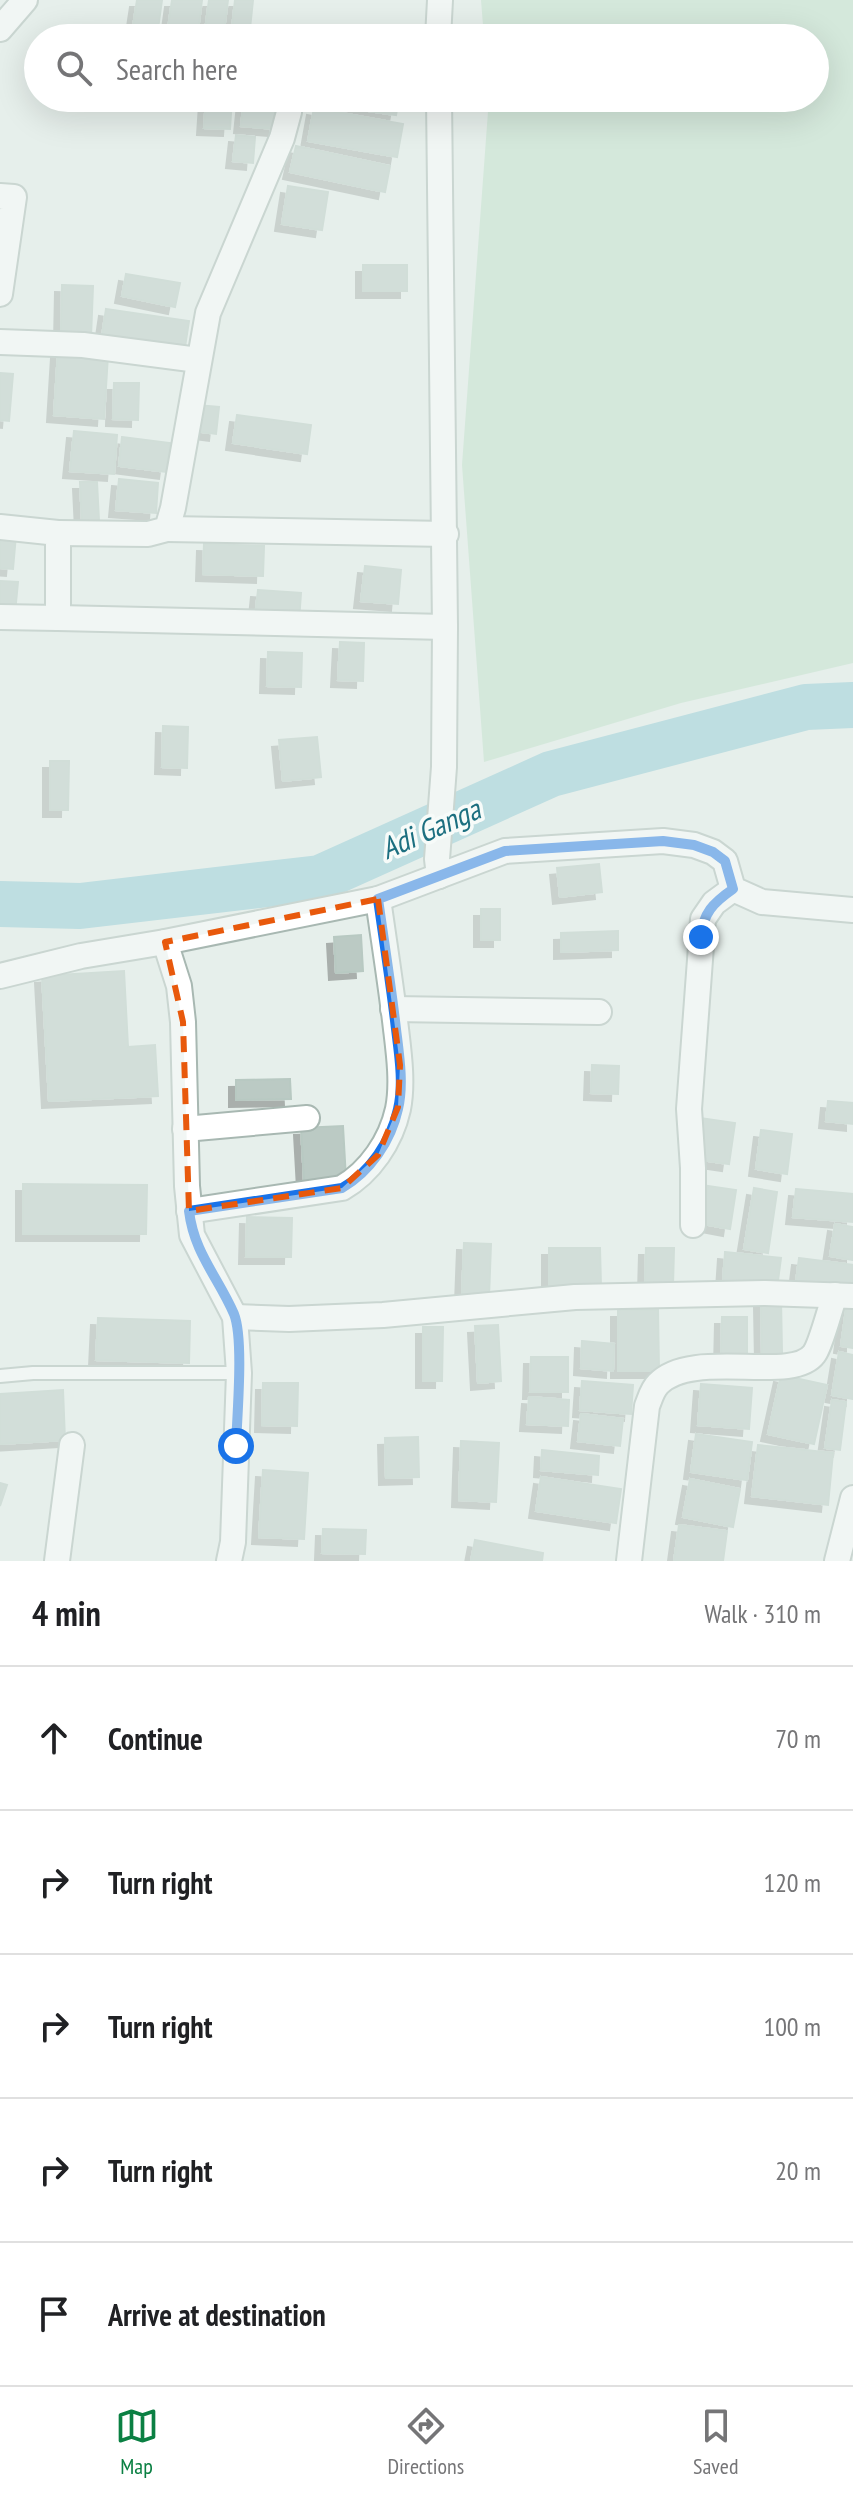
<!DOCTYPE html>
<meta charset="utf-8">
<style>
:root{--surface:#fff;--page:#f6f6f6;--text:#202124;--muted:#757577;--line:#e0e0e0;--accent:#0b8043}
body{margin:0;font-family:"PT Sans Narrow",sans-serif;background:var(--page);color:var(--text)}
.stop{position:absolute;width:24px;height:24px;margin:-18px;border:6px solid #1a73e8;border-radius:50%;background:#fff}
.stop.end{background:#1a73e8;border-color:#fff;box-shadow:0 2px 8px #0008}
.list{margin:0;padding:0;list-style:none}
h2{display:flex;justify-content:space-between;align-items:center;height:104px;margin:0;padding:0 32px;font-size:34px}
h2 small{font-size:26px;font-weight:400;color:var(--muted)}
.list li{display:grid;grid-template-columns:52px 1fr auto;gap:24px;align-items:center;box-sizing:border-box;height:144px;padding:0 32px;border-top:2px solid var(--line)}
.list b{display:block;font-size:30px;white-space:nowrap}
.list em{font-size:26px;font-style:normal;color:var(--muted)}
.icon{flex:none;width:44px;height:44px;fill:none;stroke:currentColor;stroke-width:2;stroke-linecap:round;stroke-linejoin:round}
.map{position:relative;flex:none;width:853px;height:1561px;overflow:hidden}
.search{position:absolute;background:var(--surface);box-shadow:0 8px 32px #0002;left:24px;right:24px;top:24px;height:88px;display:flex;align-items:center;gap:20px;box-sizing:border-box;padding:0 28px;border-radius:44px;color:var(--muted);font-size:30px}
.sheet{height:824px;background:var(--surface)}
nav{display:flex;justify-content:space-around;align-items:center;box-sizing:border-box;height:112px;border-top:2px solid var(--line);background:var(--surface);font-size:22px;color:var(--muted)}
nav a{display:grid;justify-items:center;gap:4px}
nav .on{color:var(--accent)}
.map>svg:first-child{display:block}
.green{fill:#bfe0c8}
.lines{fill:none;stroke-linecap:round;stroke-linejoin:round}
.river{stroke:#8ec9d4;stroke-width:46}
.building{fill:#bbcac4;stroke:#b8c9c2;stroke-width:2;filter:url(#shadow)}
.service-casing{stroke:#a8b8b2;stroke-width:16}
.minor-casing{stroke:#a8b8b2;stroke-width:28}
.service{stroke:#fff;stroke-width:12}
.minor{stroke:#fff;stroke-width:24}
.route{stroke:#1a73e8;stroke-width:10}
.marked{fill:none;stroke:#e8590c;stroke-width:6;stroke-dasharray:16 10;stroke-linejoin:round}
.labels{text-anchor:middle;dominant-baseline:central;stroke-width:7;stroke-linejoin:round;paint-order:stroke}
.water-label{font-size:30px;font-style:italic;fill:#1c6f80;stroke:#f7fbf9}
</style>
<div class="map">
<svg width="853" height="1561" viewBox="0 0 853 1561">
<defs>
<filter id="shadow"><feDropShadow dx="-7" dy="7" stdDeviation="0" flood-color="#0004"/></filter>
</defs>
<rect width="100%" height="100%" fill="#e6efeb"/>
<path class="green" d="M481 0H853V663L681 703 484 762 462 465 489 98H815V38H484Z"/>
<g class="lines">
<path class="river" d="M0 904 80 906 320 878 551 774 806 707 853 705"/>
</g>
<g class="building">
<path d="M137 0H162L157 36 132 33Z"/>
<path d="M172 0H202L197 38 167 36Z"/>
<path d="M209 0H228L223 38H204Z"/>
<path d="M235 0H253L249 38H231Z"/>
<path d="M206 98H232L230 129 204 128Z"/>
<path d="M244 98H278L275 129 241 126Z"/>
<path d="M334 98H399L396 115 333 106Z"/>
<path d="M314 108 403 124 397 157 308 141Z"/>
<path d="M236 135 255 137 253 163 233 161Z"/>
<path d="M296 146 390 166 385 192 290 172Z"/>
<path d="M288 186 328 192 322 230 282 224Z"/>
<rect x="363" y="265" width="44" height="26"/>
<path d="M126 274 180 283 175 307 122 296Z"/>
<path d="M62 285 93 286 91 337 61 336Z"/>
<path d="M106 309 189 321 185 347 102 336Z"/>
<path d="M58 351 108 355 104 419 54 415Z"/>
<path d="M0 373 13 374 9 421 0 420Z"/>
<path d="M114 383H139L138 420 113 419Z"/>
<path d="M196 405 219 407 216 434 193 431Z"/>
<path d="M237 415 311 425 307 454 233 443Z"/>
<path d="M74 431 117 435 114 474 70 471Z"/>
<path d="M122 437 170 443 166 472 119 466Z"/>
<path d="M119 479 158 483 156 513 116 510Z"/>
<path d="M80 482H97L99 521 82 522Z"/>
<path d="M0 534 16 535 13 569 0 568Z"/>
<path d="M204 544 264 546 263 576 203 574Z"/>
<path d="M365 566 401 570 398 604 361 601Z"/>
<path d="M0 581 18 582 15 613 0 612Z"/>
<path d="M258 590 301 593 299 621 255 618Z"/>
<path d="M340 642 364 643 363 681 338 680Z"/>
<path d="M268 652 302 653 301 687 267 686Z"/>
<path d="M163 726 188 727 187 768 162 767Z"/>
<path d="M317 737 321 777 283 781 279 740Z"/>
<path d="M50 761H69L68 810H50Z"/>
<path d="M599 864 602 892 560 897 557 868Z"/>
<rect x="481" y="909" width="19" height="31"/>
<path d="M618 931V950L561 952V933Z"/>
<path d="M361 935 363 971 336 973 334 937Z"/>
<path d="M124 971 128 1047 155 1045 158 1096 49 1101 42 976Z"/>
<path d="M592 1065 619 1066 618 1094 591 1093Z"/>
<path d="M290 1079 291 1099 236 1100V1080Z"/>
<path d="M828 1101 853 1103V1124L826 1121Z"/>
<path d="M700 1118 735 1123 729 1164 694 1159Z"/>
<path d="M343 1126 346 1179 304 1181 301 1128Z"/>
<path d="M761 1130 792 1134 787 1174 756 1169Z"/>
<path d="M23 1184 147 1185 146 1234H23Z"/>
<path d="M708 1186 736 1190 730 1229 703 1224Z"/>
<path d="M754 1188 777 1192 768 1253 744 1249Z"/>
<path d="M796 1189 853 1194V1222L793 1217Z"/>
<path d="M247 1217 292 1218 291 1257H246Z"/>
<path d="M835 1224 853 1227V1260L830 1256Z"/>
<path d="M464 1243 491 1244 489 1297 462 1296Z"/>
<path d="M549 1248H600L601 1287 549 1288Z"/>
<path d="M646 1248H674L673 1286 645 1285Z"/>
<path d="M725 1252 781 1258 777 1288 723 1282Z"/>
<path d="M799 1258 853 1265V1289L796 1282Z"/>
<path d="M781 1299 782 1353 762 1354 761 1300Z"/>
<path d="M847 1302 853 1303V1348L841 1346Z"/>
<path d="M618 1310H658L659 1371H618Z"/>
<path d="M722 1317H747V1362L721 1361Z"/>
<path d="M98 1318 190 1321 189 1363 96 1360Z"/>
<path d="M498 1325 501 1381 478 1383 475 1326Z"/>
<path d="M423 1327H443L442 1381H423Z"/>
<path d="M582 1341 614 1344 613 1371 581 1368Z"/>
<path d="M839 1352 853 1355V1399L832 1395Z"/>
<path d="M531 1357H568V1392H530Z"/>
<path d="M781 1375 827 1385 814 1444 768 1434Z"/>
<path d="M582 1381 633 1385 631 1414 580 1410Z"/>
<path d="M263 1383H298L297 1426 262 1425Z"/>
<path d="M701 1384 752 1388 749 1429 698 1425Z"/>
<path d="M63 1390 65 1440 0 1444V1394Z"/>
<path d="M529 1397 569 1400 568 1426 527 1424Z"/>
<path d="M832 1400 846 1402 840 1450 825 1448Z"/>
<path d="M581 1414 623 1419 620 1446 578 1441Z"/>
<path d="M696 1434 752 1442 747 1480 691 1472Z"/>
<path d="M418 1437 419 1477 386 1478 385 1438Z"/>
<path d="M461 1441 499 1443 496 1502 459 1500Z"/>
<path d="M758 1445 833 1453 828 1505 752 1496Z"/>
<path d="M542 1450 599 1456 598 1475 541 1470Z"/>
<path d="M263 1470 308 1473 304 1539 259 1537Z"/>
<path d="M541 1477 621 1489 616 1523 536 1511Z"/>
<path d="M690 1479 740 1489 733 1527 683 1517Z"/>
<path d="M0 1483 7 1485 0 1506Z"/>
<path d="M679 1525 727 1531 723 1561H674Z"/>
<path d="M323 1529 366 1530 365 1554 322 1553Z"/>
<path d="M475 1540 543 1553 542 1561H471Z"/>
</g>
<g class="lines">
<g class="service-casing">
<path id="service" d="M0 1376 33 1373H239"/>
</g>
<g class="minor-casing">
<g id="minor">
<path d="M0 29 25 0"/>
<path d="M438 38 440 0"/>
<path d="M0 196 14 197 0 294"/>
<path d="M0 342 83 345 198 360"/>
<path d="M0 527 58 533V618L0 617"/>
<path d="M167 529 446 534"/>
<path d="M58 533 148 534 167 529 173 508 208 313 282 138 289 112 290 98"/>
<path d="M58 618 445 627 439 98"/>
<path d="M439 876 437 859 444 767 445 627"/>
<path d="M165 942 179 986 183 1022 187 1186 192 1235 235 1317 239 1373 233 1542 229 1561"/>
<path d="M0 976 81 956 165 942 378 899 505 851 663 841 694 845 713 852 725 861 733 889 762 902 853 910"/>
<path d="M393 1009 599 1012"/>
<path d="M185 1129 307 1118"/>
<path d="M189 1211 342 1188C370 1172 391 1141 398 1109 403 1084 399 1054 396 1029 391 985 384 942 378 899"/>
<path d="M693 1225V1168L689 1109 703 919 714 903 733 889"/>
<path d="M235 1317 289 1319 383 1315 575 1297 765 1293 853 1296"/>
<path d="M57 1561 72 1445"/>
<path d="M629 1561 647 1406C650 1399 652 1390 658 1384 692 1348 792 1384 814 1354 821 1345 830 1308 835 1295"/>
<path d="M837 1561 853 1498"/>
</g>
</g>
<use href="#service" class="service"/>
<use href="#minor" class="minor"/>
</g>
<g class="lines">
<path class="route" d="M236 1446C237 1416 244 1339 234 1314 218 1277 194 1253 189 1211L342 1188C370 1172 391 1141 398 1109 404 1084 399 1054 396 1029 391 985 384 942 378 899L505 851 663 841 694 845 713 852 725 861 733 889C713 903 703 913 701 937"/>
</g>
<path d="M0 0H853V1561H0ZM378 899 400 1065 398 1107 378 1155 342 1188 189 1211 183 1022 165 942Z" fill="#e6efeb" fill-opacity=".55" fill-rule="evenodd"/>
<path class="marked" d="M378 899 400 1065 398 1107 378 1155 342 1188 189 1211 183 1022 165 942Z"/>
<g class="labels">
<g class="water-label">
<text transform="translate(430 828) rotate(-24)">Adi Ganga</text>
</g>
</g>
</svg>
<div class="stop" style="left:236px;top:1446px"></div>
<div class="stop end" style="left:701px;top:937px"></div>
<div class="search"><svg class="icon" aria-label="search" viewBox="0 0 24 24"><circle cx="10" cy="10" r="6"/><path d="M15 15l6 6"/></svg>Search here</div>
</div>
<section class="sheet">
<h2>4 min<small>Walk · 310 m</small></h2>
<ul class="list">
<li><svg class="icon" aria-label="ahead" viewBox="0 0 24 24"><path d="M12 20V5M6 11l6-6 6 6"/></svg><div><b>Continue</b></div><em>70 m</em></li>
<li><svg class="icon" aria-label="right" viewBox="0 0 24 24"><path d="M7 20v-9h11M14 6l5 5-5 5"/></svg><div><b>Turn right</b></div><em>120 m</em></li>
<li><svg class="icon" aria-label="right" viewBox="0 0 24 24"><path d="M7 20v-9h11M14 6l5 5-5 5"/></svg><div><b>Turn right</b></div><em>100 m</em></li>
<li><svg class="icon" aria-label="right" viewBox="0 0 24 24"><path d="M7 20v-9h11M14 6l5 5-5 5"/></svg><div><b>Turn right</b></div><em>20 m</em></li>
<li><svg class="icon" aria-label="arrive" viewBox="0 0 24 24"><path d="M6 21V4h12l-3 4 3 4H6"/></svg><div><b>Arrive at destination</b></div></li>
</ul>
</section>
<nav>
<a class="on"><svg class="icon" aria-label="map" viewBox="0 0 24 24"><path d="M3 6l6-2 6 2 6-2v14l-6 2-6-2-6 2zM9 4v14M15 6v14"/></svg>Map</a>
<a><svg class="icon" aria-label="directions" viewBox="0 0 24 24"><path d="M12 3l9 9-9 9-9-9zM9 14v-3h6M13 9l2 2-2 2"/></svg>Directions</a>
<a><svg class="icon" aria-label="saved" viewBox="0 0 24 24"><path d="M7 4h10v16l-5-4-5 4z"/></svg>Saved</a>
</nav>
